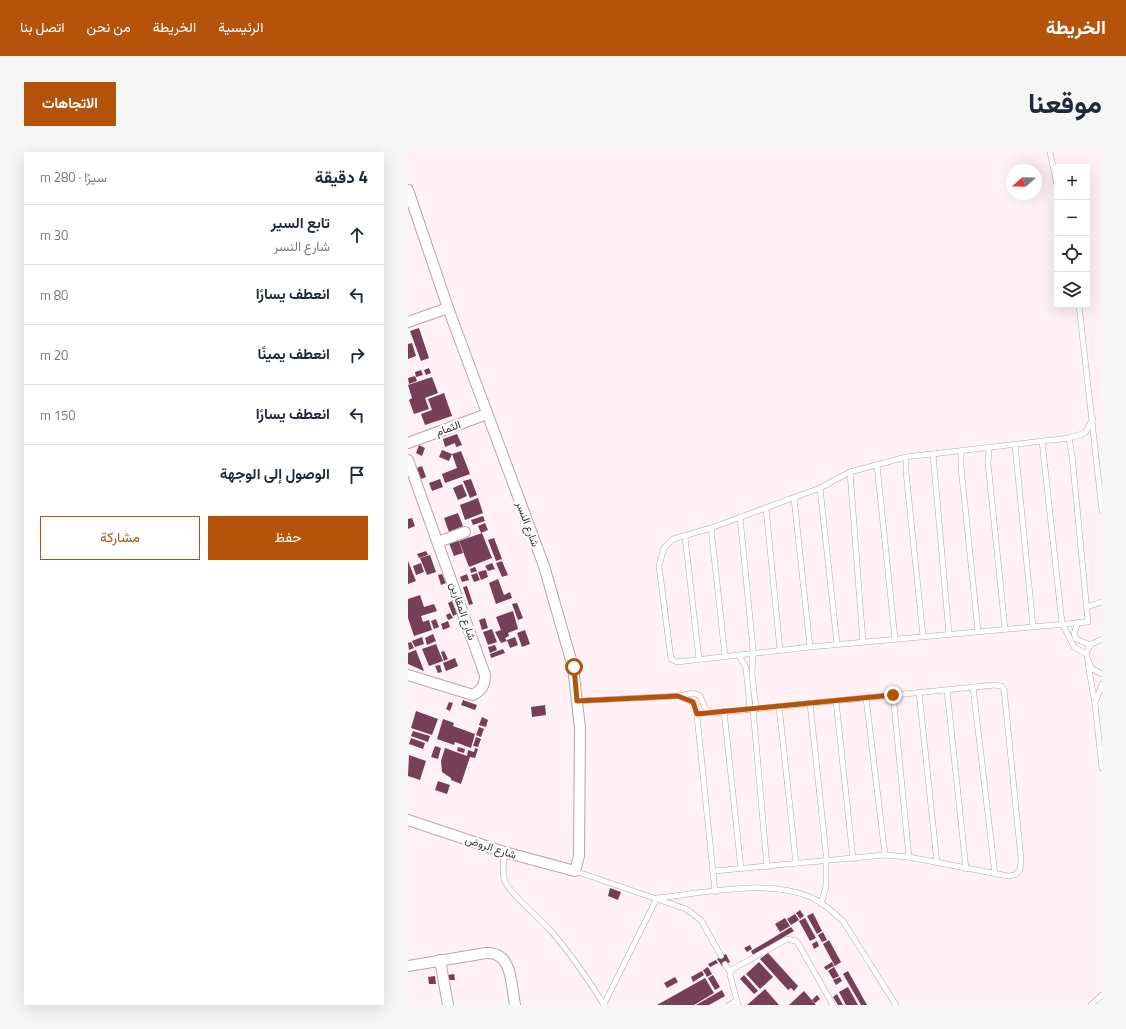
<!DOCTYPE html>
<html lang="ar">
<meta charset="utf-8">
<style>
:root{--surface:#fff;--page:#f6f6f7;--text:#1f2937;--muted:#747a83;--line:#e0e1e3;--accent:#b45309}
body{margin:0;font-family:"Titillium Web",Vazirmatn,sans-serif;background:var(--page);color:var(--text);direction:rtl}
.controls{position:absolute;right:12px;top:12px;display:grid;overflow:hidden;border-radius:0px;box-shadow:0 4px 16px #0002}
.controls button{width:36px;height:36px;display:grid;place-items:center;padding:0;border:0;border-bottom:1px solid var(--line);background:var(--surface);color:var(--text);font:20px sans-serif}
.compass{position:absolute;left:598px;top:12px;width:36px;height:36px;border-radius:50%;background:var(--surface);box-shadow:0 4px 16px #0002;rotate:250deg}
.stop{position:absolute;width:12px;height:12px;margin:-9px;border:3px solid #b45309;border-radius:50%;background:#fff}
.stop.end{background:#b45309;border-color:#fff;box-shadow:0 1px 4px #0008}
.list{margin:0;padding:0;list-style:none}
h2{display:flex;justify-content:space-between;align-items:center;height:52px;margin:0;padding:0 16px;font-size:17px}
h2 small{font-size:13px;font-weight:400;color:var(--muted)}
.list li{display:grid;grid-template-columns:26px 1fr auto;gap:12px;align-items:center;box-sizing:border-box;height:60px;padding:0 16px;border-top:1px solid var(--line)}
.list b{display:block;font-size:15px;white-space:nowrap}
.list p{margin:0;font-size:13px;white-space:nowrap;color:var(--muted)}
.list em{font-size:13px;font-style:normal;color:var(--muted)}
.actions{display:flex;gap:8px;padding:12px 16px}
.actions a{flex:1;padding:9px 0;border:1px solid var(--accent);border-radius:0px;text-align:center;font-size:14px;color:var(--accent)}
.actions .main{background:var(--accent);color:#fff}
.icon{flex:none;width:22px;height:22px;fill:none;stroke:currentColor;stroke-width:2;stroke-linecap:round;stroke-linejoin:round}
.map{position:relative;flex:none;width:694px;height:853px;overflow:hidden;direction:ltr;border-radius:0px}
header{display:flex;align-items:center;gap:24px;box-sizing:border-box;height:56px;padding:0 20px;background:var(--accent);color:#fff}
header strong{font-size:19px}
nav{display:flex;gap:22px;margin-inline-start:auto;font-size:14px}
.intro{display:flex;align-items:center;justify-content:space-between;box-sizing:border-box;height:96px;padding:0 24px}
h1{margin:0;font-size:28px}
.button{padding:10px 18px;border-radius:0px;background:var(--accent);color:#fff;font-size:14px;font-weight:700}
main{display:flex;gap:24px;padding:0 24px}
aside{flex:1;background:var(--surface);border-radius:0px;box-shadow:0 4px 16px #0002}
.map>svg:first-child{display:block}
.building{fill:#763e57}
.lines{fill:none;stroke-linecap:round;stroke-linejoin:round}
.lane-casing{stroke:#b7a6ac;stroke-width:6}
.street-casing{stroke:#b7a6ac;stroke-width:12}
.lane{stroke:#fff;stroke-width:5}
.street{stroke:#fff;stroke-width:10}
.route{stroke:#b45309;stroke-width:5}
.labels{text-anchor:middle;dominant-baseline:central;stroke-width:4;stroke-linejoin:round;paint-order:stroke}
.street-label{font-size:11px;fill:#393234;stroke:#fff}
</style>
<header>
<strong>الخريطة</strong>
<nav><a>الرئيسية</a><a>الخريطة</a><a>من نحن</a><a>اتصل بنا</a></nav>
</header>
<div class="intro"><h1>موقعنا</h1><a class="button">الاتجاهات</a></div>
<main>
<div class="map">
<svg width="694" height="853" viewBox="0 0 694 853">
<rect width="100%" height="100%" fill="#fff1f6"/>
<g class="building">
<path d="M11 176 21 206 13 209 2 179Z"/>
<path d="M4 191 8 204 0 207V192Z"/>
<path d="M21 216 23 221 18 223 16 218Z"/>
<path d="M13 218 15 223 8 225 7 220Z"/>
<path d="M7 224 9 229 1 232 0 226Z"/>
<path d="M24 225 30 241 17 246 21 257 6 262 1 248 4 246 0 233Z"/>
<path d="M36 241 44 264 17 273 13 262 24 258 20 247Z"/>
<path d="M49 282 54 293 48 295 47 291 37 295 35 287Z"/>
<path d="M11 293 17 296 14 304 8 301Z"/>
<path d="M34 298 44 302 41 309 31 305Z"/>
<path d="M53 299 62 322 37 331 34 322 49 316 44 302Z"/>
<path d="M14 314 18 325 13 327 9 316Z"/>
<path d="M32 327 35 335 24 339 21 331Z"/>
<path d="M63 327 69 343 62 346 55 329Z"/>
<path d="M54 332 59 344 50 348 45 336Z"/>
<path d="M70 346 75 361 57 368 52 353Z"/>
<path d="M50 361 55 374 41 380 36 366Z"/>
<path d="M75 364 77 369 65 373 63 368Z"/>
<path d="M4 366 7 374 0 377V367Z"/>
<path d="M77 371 80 378 73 381 70 374Z"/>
<path d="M74 381 84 406 61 415 51 389Z"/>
<path d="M86 386 94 407 88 409 80 388Z"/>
<path d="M50 387 55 401 46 404 41 391Z"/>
<path d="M18 399 20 403 11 406 9 402Z"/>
<path d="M22 403 28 420 19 423 12 406Z"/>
<path d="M0 409 8 429 0 432Z"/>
<path d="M94 409 100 423 94 425 88 411Z"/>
<path d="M13 411 16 420 8 423 5 414Z"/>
<path d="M84 411 87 417 80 419 77 414Z"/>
<path d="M67 415 69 419 63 421 62 417Z"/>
<path d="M78 418 80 425 73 428 70 420Z"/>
<path d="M69 421 72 428 66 430 63 423Z"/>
<path d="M34 422 38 431 33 433 30 423Z"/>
<path d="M59 422 61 428 54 430 52 425Z"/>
<path d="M90 427 96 443 102 440 104 446 88 452 81 431Z"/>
<path d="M59 434 65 452 61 453 55 435Z"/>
<path d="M12 443 16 455 26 452 29 459 13 464 15 470 21 468 24 478 6 484 0 466V447Z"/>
<path d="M44 449 49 462 45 464 40 451Z"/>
<path d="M109 451 115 466 110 468 104 452Z"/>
<path d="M105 459 110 477 100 481 101 484 97 486 99 489 93 491 87 480 93 478 88 465Z"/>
<path d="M42 461 45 466 40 468 38 463Z"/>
<path d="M77 466 80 476 74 478 71 468Z"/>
<path d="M28 467 31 475 26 477 23 469Z"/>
<path d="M40 469 42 475 35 478 33 472Z"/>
<path d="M84 477 89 490 80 493 75 480Z"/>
<path d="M117 478 122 492 114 495 109 481Z"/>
<path d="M25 482 28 489 19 493 17 486Z"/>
<path d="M14 485 16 492 7 495 4 489Z"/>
<path d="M107 485 110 493 102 496 99 488Z"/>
<path d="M3 490 6 496 1 498 0 491Z"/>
<path d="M28 492 35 509 21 514 14 497Z"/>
<path d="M87 493 89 498 82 501 80 495Z"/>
<path d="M95 497 97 501 83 506 82 502Z"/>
<path d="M8 498 16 519 0 512V501Z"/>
<path d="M36 499 40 507 36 509 33 500Z"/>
<path d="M47 506 50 514 38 519 35 511Z"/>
<path d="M32 513 34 520 30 521 27 514Z"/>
<path d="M55 548 69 553 67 558 53 553Z"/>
<path d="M41 550 45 551 42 559 38 557Z"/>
<path d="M137 553 138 563 124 565 123 555Z"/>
<path d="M8 559 30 567 24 583 3 576Z"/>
<path d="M74 565 80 568 78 575 71 573Z"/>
<path d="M35 567 46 571 45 574 67 582 63 596 47 590 46 593 29 587Z"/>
<path d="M71 575 76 577 73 585 68 583Z"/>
<path d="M5 579 22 584 20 590 3 584Z"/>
<path d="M68 585 73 587 70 595 65 594Z"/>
<path d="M3 586 17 591 15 597 1 592Z"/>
<path d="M27 594 33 596 30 607 23 605Z"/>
<path d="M50 595 57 597 56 601 49 599Z"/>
<path d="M37 596 59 604 60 598 66 600 67 596 70 597 67 606 62 605 53 632 43 628V626L34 620 33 609Z"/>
<path d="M1 603 18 609 12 628 0 624Z"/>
<path d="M30 629 42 633 39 642 27 638Z"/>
<path d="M202 736 213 740 210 748 200 744Z"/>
<path d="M392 758 396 764 392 767 388 761Z"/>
<path d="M405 761 414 779 409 782 399 764Z"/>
<path d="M387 762 391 768 383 773 379 767Z"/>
<path d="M377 766 382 774 372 780 367 772Z"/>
<path d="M397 766 408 786 402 789 391 769Z"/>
<path d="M383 775 386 779 345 803 343 799Z"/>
<path d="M415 780 419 788 414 790 410 783Z"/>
<path d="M421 788 433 810 427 814 415 792Z"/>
<path d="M409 789 411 794 406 797 404 792Z"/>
<path d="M342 793 344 797 339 800 336 796Z"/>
<path d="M360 801 390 834 386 839 383 836 380 838 352 807Z"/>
<path d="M318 802 322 810 314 814 309 807Z"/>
<path d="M308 808 310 811 302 815 300 812Z"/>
<path d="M351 810 365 825 352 837 338 822Z"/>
<path d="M424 810 426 814 418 818 416 815Z"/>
<path d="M300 815 304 822 299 825 295 818Z"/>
<path d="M426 815 431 824 425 827 420 819Z"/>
<path d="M294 819 296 823 285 830 283 825Z"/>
<path d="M440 819 459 853H453L435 822Z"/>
<path d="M46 822 47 828H41L40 823Z"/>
<path d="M305 823 312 835 307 838 300 826Z"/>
<path d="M336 823 350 839 346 842 332 827Z"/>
<path d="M27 824 28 832H21L20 825Z"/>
<path d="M267 825 270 830 259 836 256 831Z"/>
<path d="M432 825 434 829 428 833 425 828Z"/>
<path d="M297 826 306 841 286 853H249Z"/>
<path d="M440 835 450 853H438L431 840Z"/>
<path d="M357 837 371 853H339Z"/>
<path d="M314 838 317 844 301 853H288Z"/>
<path d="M396 839 408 853H381Z"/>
<path d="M429 842 435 853H430L425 845Z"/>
<path d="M409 843 412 847 407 851 404 848Z"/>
</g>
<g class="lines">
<g class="lane-casing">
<g id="lane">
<path d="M642 0 649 33"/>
<path d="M671 153 694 359"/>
<path d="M661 286 664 303 680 470 402 495 269 510 263 507 251 414 256 396 265 387 303 376 412 336 442 320 498 305 661 286 677 281 685 267"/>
<path d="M634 289 654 471 666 495 678 502"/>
<path d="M607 293 625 474"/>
<path d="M581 297 580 311 597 477"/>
<path d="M553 300V315L570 479"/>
<path d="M525 302 541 482"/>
<path d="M498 305V320L515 484"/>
<path d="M469 313 487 487"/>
<path d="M442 320 455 490"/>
<path d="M412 336 429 492"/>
<path d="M386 346 402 495"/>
<path d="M358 356 372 498"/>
<path d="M332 365 345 497 344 523 348 557"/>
<path d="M303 376 317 504"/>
<path d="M277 385 291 507"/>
<path d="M678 455 694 450"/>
<path d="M670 470 666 482 668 487 682 493"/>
<path d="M694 487 682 493 678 502 683 516 694 522"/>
<path d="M331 503 338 516 342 557"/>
<path d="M680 512 687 552 694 616"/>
<path d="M565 535 587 722"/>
<path d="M539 538 558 717"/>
<path d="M511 540 529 711"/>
<path d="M485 543 501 705"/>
<path d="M271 544 285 550 288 554 307 740"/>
<path d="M458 546 477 703"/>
<path d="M169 549 270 544 286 541 292 544 298 558 305 561 587 533 593 534 596 537 613 707 612 718 607 723 600 724 501 705 477 703 306 719"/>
<path d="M428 549 445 707"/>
<path d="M402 551 418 702V734L413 752"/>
<path d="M687 551 694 532"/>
<path d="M371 554 388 711"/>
<path d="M345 557 359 715"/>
<path d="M316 559 333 717"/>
<path d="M96 700C96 709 94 719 96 727 101 742 132 766 143 779 163 802 180 827 196 853"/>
<path d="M167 719 278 757 293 768 313 804"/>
<path d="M317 812 322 820"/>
<path d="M196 852 249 746C295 741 358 727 400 744 413 749 425 760 435 769L488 853"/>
<path d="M321 853 329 848"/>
<path d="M330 853 322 823 323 818 379 787 388 789 391 793 425 853"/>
<path d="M683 853 694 843"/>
</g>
</g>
<g class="street-casing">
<g id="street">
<path d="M0 38 40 156 136 414 165 515 172 576 171 704 167 719 96 700 0 668"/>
<path d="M0 170 40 156"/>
<path d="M0 291 79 262"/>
<path d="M0 308 77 523C77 533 74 538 65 543L0 523"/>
<path d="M30 390 57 380"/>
<path d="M32 808 40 853"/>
<path d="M0 814 78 801C105 799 103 834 107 853"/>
</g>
</g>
<use href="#lane" class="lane"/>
<use href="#street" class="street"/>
</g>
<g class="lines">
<path class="route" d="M166 515 169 549 270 544 285 550 289 562 485 543"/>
</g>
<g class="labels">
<g class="street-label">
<text transform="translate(40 276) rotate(-20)">الثمام</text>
<text transform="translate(120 372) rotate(70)">شارع النسر</text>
<text transform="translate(55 459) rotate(71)">شارع المقارين</text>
<text transform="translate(83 695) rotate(18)">شارع الروض</text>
</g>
</g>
</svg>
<div class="controls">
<button>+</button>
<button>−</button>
<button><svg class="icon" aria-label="locate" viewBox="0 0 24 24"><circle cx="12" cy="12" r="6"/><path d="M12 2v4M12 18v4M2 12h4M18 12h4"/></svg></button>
<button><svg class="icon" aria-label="layers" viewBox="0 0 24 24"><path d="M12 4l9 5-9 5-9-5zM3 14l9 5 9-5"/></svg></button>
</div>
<svg class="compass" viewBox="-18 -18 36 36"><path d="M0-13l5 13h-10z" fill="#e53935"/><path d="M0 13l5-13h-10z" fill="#747a83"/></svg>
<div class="stop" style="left:166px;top:515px"></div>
<div class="stop end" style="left:485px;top:543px"></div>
</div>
<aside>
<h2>4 دقيقة<small>سيرًا · 280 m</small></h2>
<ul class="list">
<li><svg class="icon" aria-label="ahead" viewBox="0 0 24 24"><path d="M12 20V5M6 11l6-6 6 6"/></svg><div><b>تابع السير</b><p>شارع النسر</p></div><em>30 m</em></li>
<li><svg class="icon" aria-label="left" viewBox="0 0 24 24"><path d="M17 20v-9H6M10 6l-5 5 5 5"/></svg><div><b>انعطف يسارًا</b></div><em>80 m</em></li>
<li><svg class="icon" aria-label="right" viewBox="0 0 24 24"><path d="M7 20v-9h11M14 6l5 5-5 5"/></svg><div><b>انعطف يمينًا</b></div><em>20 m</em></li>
<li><svg class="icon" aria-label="left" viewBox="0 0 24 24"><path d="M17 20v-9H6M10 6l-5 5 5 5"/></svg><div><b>انعطف يسارًا</b></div><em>150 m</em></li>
<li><svg class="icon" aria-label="arrive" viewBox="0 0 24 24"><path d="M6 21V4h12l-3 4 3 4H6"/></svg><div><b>الوصول إلى الوجهة</b></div></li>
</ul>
<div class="actions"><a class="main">حفظ</a><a>مشاركة</a></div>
</aside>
</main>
